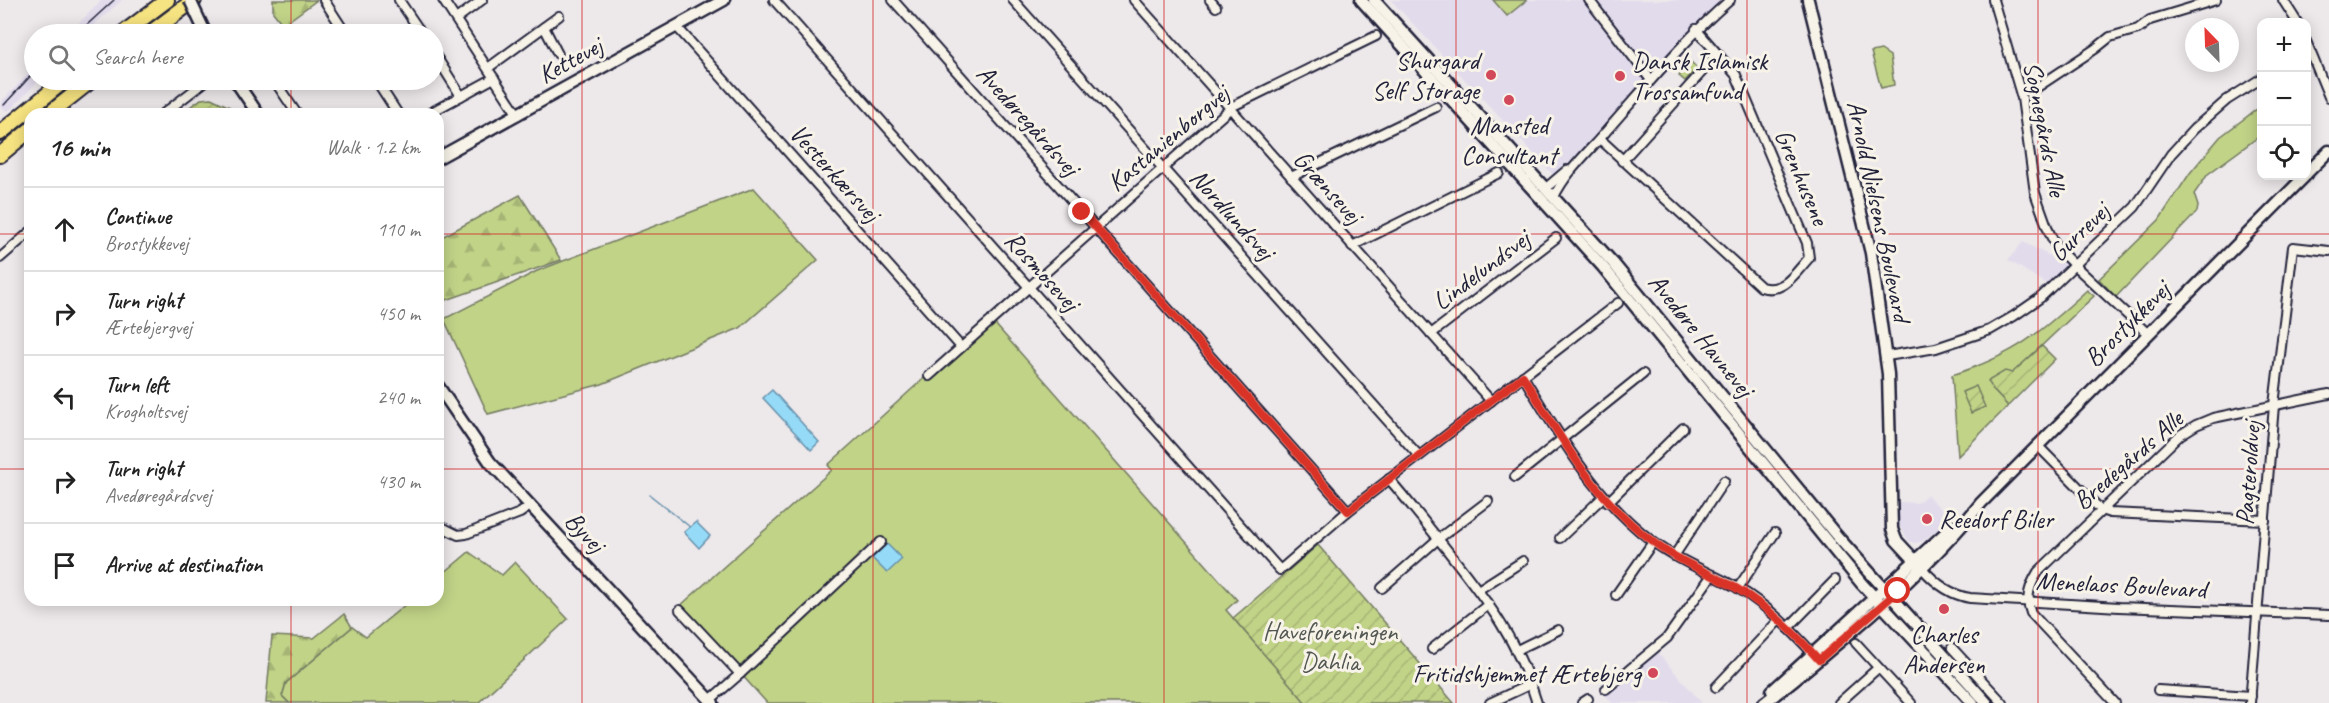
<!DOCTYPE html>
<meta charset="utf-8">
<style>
:root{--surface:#fff;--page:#f6f6f6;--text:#222;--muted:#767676;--line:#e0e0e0}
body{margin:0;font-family:Caveat,sans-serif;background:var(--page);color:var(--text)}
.controls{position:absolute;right:18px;top:18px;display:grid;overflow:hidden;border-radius:12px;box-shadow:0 3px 15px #0003}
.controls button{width:54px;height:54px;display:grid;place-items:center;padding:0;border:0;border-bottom:2px solid var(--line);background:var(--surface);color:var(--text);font:30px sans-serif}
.compass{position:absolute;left:2185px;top:18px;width:54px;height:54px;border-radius:50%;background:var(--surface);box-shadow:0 3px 15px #0003;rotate:337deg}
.stop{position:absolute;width:18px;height:18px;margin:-14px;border:4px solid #d93025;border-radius:50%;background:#fff}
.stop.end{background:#d93025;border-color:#fff;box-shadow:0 2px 6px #0008}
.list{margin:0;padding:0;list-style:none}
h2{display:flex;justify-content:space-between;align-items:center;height:78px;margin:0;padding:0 24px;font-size:26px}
h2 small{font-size:20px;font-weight:400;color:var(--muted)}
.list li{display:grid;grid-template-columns:39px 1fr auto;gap:18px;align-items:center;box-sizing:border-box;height:84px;padding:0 24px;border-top:2px solid var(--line)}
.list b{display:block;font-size:22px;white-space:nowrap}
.list p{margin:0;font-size:20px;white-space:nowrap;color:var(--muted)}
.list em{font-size:20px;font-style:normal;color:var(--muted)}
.icon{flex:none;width:33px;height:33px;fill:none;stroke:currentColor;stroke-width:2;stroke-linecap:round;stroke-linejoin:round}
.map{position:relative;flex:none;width:2329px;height:703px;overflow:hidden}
.search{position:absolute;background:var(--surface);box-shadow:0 3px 15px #0003;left:24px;top:24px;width:420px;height:66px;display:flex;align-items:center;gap:15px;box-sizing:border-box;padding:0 21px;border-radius:33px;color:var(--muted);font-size:22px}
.panel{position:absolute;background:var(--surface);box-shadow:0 3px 15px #0003;left:24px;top:108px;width:420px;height:498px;border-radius:18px}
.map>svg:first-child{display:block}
.built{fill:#e2dbec}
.green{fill:#c1d387;stroke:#727a61;stroke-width:1.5}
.forest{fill:url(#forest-firs);stroke:#727a61;stroke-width:1.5}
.garden{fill:url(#garden-furrows);stroke:#727a61;stroke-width:1.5}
.water{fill:#95dbf7;stroke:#6791ac;stroke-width:1.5}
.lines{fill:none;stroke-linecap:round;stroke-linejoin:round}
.stream{stroke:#6791ac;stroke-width:1.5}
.street-casing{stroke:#22223b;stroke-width:12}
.secondary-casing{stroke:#22223b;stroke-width:15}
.highway-casing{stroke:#22223b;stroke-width:18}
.street{stroke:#f7f3e8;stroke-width:8}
.secondary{stroke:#f7f3e8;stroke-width:10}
.highway{stroke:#f6e381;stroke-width:14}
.rail{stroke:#22223b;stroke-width:1.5}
.secondary-bridge-casing{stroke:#22223b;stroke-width:15;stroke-linecap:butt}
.secondary-bridge{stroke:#f7f3e8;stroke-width:10}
.route{stroke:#d93025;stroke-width:8}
.grid{fill:none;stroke:#d62828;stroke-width:1.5;stroke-opacity:0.55}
.poi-dot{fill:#d1495b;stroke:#f7f3e8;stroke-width:2}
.labels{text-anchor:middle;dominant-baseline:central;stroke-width:6;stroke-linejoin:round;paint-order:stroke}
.street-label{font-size:26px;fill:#22223b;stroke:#f7f3e8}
.poi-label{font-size:26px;fill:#22223b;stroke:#f7f3e8;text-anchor:end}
.park-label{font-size:26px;fill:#525752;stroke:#f7f3e8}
</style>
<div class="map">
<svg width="2329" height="703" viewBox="0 0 2329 703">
<defs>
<pattern id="forest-firs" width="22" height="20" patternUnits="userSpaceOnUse" patternTransform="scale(1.5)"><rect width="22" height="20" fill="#c1d387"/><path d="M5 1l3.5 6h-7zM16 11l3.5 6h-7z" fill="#a6b575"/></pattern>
<pattern id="garden-furrows" width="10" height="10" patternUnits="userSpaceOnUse" patternTransform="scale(1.5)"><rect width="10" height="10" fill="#c1d387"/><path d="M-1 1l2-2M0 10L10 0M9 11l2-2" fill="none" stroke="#a6b575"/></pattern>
</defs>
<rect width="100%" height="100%" fill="#ede8ea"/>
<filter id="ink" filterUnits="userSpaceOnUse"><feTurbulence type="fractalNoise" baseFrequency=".0167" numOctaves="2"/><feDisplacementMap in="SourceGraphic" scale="12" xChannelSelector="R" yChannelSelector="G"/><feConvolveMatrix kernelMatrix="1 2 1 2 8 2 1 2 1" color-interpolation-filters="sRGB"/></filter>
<g filter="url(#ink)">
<g class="built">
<path d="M102 0H122L84 34H68Z"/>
<path d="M1391 0H1493L1507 16 1528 0H1728L1557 179Z"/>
<path d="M34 68V80H39L11 109 7 111 0 107 3 100Z"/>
<path d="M2023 242 2067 265 2047 284 2008 260Z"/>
<path d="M1927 495 1951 519 1923 541 1914 543 1909 541 1899 525 1898 502 1917 503Z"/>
<path d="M1657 652 1702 703H1612L1605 695Z"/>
</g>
<g class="green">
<path d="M1493 0H1527L1507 16Z"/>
<path d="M1881 50 1890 56 1894 85 1881 88 1871 52Z"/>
<path d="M1691 62 1697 68 1685 81 1679 76Z"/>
<path d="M2261 106V135L2208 174 2194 194 2198 206 2197 212 2116 297 2099 279 2159 220 2190 173 2220 137Z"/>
<path d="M754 188 818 260 740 328 602 384 488 414 444 319 537 271Z"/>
<path d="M2087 290 2094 296 1994 391 2008 406 1958 456 1952 375C2015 355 2040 333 2087 290Z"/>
<path d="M986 322 991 327 995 324 1237 600 1226 610 1307 703H767L680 606 832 470 828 465Z"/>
<path d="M469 552 502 575 515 562 568 619 478 703H289L282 696 286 683 352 627 366 637 411 600H438V578Z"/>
</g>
<g class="forest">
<path d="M273 0H317L283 25 273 12Z"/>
<path d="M520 195 561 260 438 303V239Z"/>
<path d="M344 614 352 627 286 683 282 696 289 703H266L272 636 314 638Z"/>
</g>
<g class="garden">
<path d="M211 98 230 107 235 114H180L201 99Z"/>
<path d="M2042 346 2055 359 2008 406 1994 391 1988 381 2005 371 2012 373Z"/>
<path d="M1976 386 1985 407 1971 413 1962 392Z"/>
<path d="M1318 545 1454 703H1306L1233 618Z"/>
</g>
<g class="water">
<path d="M772 390 819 442 811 450 763 398Z"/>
<path d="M696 522 710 536 699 548 684 532Z"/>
<path d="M887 544 902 559 887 573 872 558Z"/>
</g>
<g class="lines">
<path class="stream" d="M650 495 690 527"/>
<g class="street-casing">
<g id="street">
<path d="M324 0 346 34"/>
<path d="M399 0 422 34"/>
<path d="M443 0 518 115"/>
<path d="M774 0 1280 570 1348 511 1618 303"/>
<path d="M893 0 1348 511"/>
<path d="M1013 0 1419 456"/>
<path d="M1134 0 1491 401"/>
<path d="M1210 0 1216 7"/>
<path d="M1589 0 1651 80"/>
<path d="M1993 0 2022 98 2035 193 2049 232 2057 248 2075 266 2148 334"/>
<path d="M2283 0 2297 22"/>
<path d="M456 19 482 0"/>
<path d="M544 27 558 54"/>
<path d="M677 27 961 347"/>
<path d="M2306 41 2329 97"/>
<path d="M434 53 461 96"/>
<path d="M488 68 559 16"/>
<path d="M274 80 297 114"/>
<path d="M376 80 398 114"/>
<path d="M2030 92 2095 49 2110 37 2138 29 2150 20 2216 0"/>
<path d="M163 114 207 80"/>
<path d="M428 114 494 78"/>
<path d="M1600 139 1761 287C1784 294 1795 273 1809 258L1807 243 1736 75 1696 29"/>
<path d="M1622 161 1718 54"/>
<path d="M1291 177 1436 107"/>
<path d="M1546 188 1567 170"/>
<path d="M1554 197C1567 170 1590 151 1609 128 1648 84 1685 39 1730 0"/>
<path d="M1352 246 1499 173"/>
<path d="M0 258 30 232"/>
<path d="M1431 334 1556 238"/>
<path d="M1887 356 1936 348 1990 330 2014 316 2040 298 2135 207 2171 154 2194 129 2227 100 2262 78"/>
<path d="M929 376 1233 106 1376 36"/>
<path d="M1523 376C1560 437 1594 497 1652 541 1677 560 1708 572 1736 587 1766 604 1793 631 1815 656"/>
<path d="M2038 446 2101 510 2110 513 2265 520"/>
<path d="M1515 477 1643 374"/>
<path d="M1389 479C1409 502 1428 526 1447 550 1487 601 1518 640 1537 703"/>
<path d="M1608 502 1683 428"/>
<path d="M438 525 458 535 466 534 520 513 530 506"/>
<path d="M1560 538 1603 497"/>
<path d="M1674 556 1724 481"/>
<path d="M1922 568C1935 583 1950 595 1970 598L2119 607 2329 615"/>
<path d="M1382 588 1438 539 1488 501"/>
<path d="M1738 588 1775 533"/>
<path d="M1478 590 1523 561"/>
<path d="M1616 595 1653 542"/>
<path d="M680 610 740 674 710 700"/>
<path d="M1788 628 1835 580"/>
<path d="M1856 643 1911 703"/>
<path d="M1952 648 2003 703"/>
<path d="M1432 649 1489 604"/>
<path d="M1517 650 1558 630"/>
<path d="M740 674 881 542"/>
<path d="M1716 687 1779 620"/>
<path d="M1606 689 1667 638 1712 575"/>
<path d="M2158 690 2251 696"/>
<path d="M1490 703 1531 684"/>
<path d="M1582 703 1588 699"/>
<path d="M1839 703 1878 668"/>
<path d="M2115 703 2031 613C2025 598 2030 585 2038 572L2180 435 2196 425 2213 418 2329 394"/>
<path d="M2250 703 2274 405 2293 247 2329 251"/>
</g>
</g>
<g class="secondary-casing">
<g id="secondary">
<path d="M1361 0 1603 267 1862 584 1973 703"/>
<path d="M1374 0 1613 263 1836 535 1987 703"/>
<path d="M1808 0 1871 253 1888 374 1892 529 1896 540 1922 568"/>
<path d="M235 80 258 114"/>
<path d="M438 158 724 0"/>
<path d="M2306 174 2329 151"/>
<path d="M438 386 490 462 713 703"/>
<path d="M1772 691 1953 526"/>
<path d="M1764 703C1794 681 1821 657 1850 633 1897 593 1942 551 1981 503L2305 176"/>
</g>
</g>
<g class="highway-casing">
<g id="highway">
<path d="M122 34 167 0"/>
<path d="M149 34 194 0"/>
<path d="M49 114 92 80"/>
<path d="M0 133 65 80"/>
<path d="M0 155 30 130"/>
</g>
</g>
<use href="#street" class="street"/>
<use href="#secondary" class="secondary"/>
<use href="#highway" class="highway"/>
<g class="rail">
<path d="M77 34 114 0"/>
<path d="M4 105 34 72"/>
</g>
<g class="secondary-bridge-casing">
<path id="secondary-bridge" d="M190 0 204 30"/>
</g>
<use href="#secondary-bridge" class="secondary-bridge"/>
</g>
</g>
<g class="lines" filter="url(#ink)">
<path class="route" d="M1082 212 1348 511 1523 376C1561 438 1593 497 1652 541 1677 561 1708 572 1736 588 1767 606 1795 633 1819 660L1898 591"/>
</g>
<path class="grid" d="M291 0V34M582 0V703M873 0V703M1164 0V703M1456 0V703M1747 0V703M2038 0V703M291 80V114M0 234H30M438 234H2329M0 469H30M438 469H2329M291 600V703"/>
<g class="poi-dot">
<circle cx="1491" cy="75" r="6"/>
<circle cx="1620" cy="76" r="6"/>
<circle cx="1509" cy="100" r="6"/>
<circle cx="1927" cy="519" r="6"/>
<circle cx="1944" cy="609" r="6"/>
<circle cx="1653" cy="673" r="6"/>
</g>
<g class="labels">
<g class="street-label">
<text transform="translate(570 60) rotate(-29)">Kettevej</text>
<text transform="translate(1028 120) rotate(48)">Avedøregårdsvej</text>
<text transform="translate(2045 129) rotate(79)">Sognegårds Alle</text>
<text transform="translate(1168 138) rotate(-40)">Kastanienborgvej</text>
<text transform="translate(835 173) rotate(48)">Vesterkærsvej</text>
<text transform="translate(1802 177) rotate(67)">Grenhusene</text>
<text transform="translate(1328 187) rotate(48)">Grænsevej</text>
<text transform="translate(1879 211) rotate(78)">Arnold Nielsens Boulevard</text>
<text transform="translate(1232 214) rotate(48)">Nordlundsvej</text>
<text transform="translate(2079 232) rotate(-44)">Gurrevej</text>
<text transform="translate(1481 270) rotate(-37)">Lindelundsvej</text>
<text transform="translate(1042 271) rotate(48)">Rosmosevej</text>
<text transform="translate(2127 324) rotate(-45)">Brostykkevej</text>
<text transform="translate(1701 335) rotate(51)">Avedøre Havnevej</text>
<text transform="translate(2128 460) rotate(-41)">Bredegårds Alle</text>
<text transform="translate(2248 473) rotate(-86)">Pagteroldvej</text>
<text transform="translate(585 532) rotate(47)">Byvej</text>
<text transform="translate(2121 585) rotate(3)">Menelaos Boulevard</text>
</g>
<g class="poi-label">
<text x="1479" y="60">Shurgard<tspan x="1479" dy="30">Self Storage</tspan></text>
<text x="1632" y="61" text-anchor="start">Dansk Islamisk<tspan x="1632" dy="30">Trossamfund</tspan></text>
<text x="1509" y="125" text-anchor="middle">Mansted<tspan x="1509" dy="30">Consultant</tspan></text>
<text x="1939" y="519" text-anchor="start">Reedorf Biler</text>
<text x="1944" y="634" text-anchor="middle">Charles<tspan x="1944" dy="30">Andersen</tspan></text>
<text x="1641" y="673">Fritidshjemmet Ærtebjerg</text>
</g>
<g class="park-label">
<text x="1330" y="631">Haveforeningen<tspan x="1330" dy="30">Dahlia</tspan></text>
</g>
</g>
</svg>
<div class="controls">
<button>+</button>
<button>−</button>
<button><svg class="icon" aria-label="locate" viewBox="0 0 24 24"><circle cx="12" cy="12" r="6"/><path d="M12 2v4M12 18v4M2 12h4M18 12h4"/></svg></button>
</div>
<svg class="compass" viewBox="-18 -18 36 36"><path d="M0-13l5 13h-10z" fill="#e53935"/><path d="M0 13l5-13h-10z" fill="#767676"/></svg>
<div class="stop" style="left:1898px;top:591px"></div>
<div class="stop end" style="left:1082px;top:212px"></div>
<div class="search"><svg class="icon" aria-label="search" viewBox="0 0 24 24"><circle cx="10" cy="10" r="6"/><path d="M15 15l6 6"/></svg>Search here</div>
<section class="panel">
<h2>16 min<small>Walk · 1.2 km</small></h2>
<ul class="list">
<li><svg class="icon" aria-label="ahead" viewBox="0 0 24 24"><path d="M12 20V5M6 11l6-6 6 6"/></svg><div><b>Continue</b><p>Brostykkevej</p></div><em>110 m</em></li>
<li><svg class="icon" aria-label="right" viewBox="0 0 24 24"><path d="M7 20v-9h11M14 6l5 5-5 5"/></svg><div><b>Turn right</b><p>Ærtebjergvej</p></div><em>450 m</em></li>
<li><svg class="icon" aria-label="left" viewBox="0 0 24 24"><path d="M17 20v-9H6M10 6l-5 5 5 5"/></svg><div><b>Turn left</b><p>Krogholtsvej</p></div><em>240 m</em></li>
<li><svg class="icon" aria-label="right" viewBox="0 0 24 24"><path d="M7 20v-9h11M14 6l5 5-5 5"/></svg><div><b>Turn right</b><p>Avedøregårdsvej</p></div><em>430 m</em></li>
<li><svg class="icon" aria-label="arrive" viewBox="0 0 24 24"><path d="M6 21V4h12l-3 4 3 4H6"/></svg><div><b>Arrive at destination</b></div></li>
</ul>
</section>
</div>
